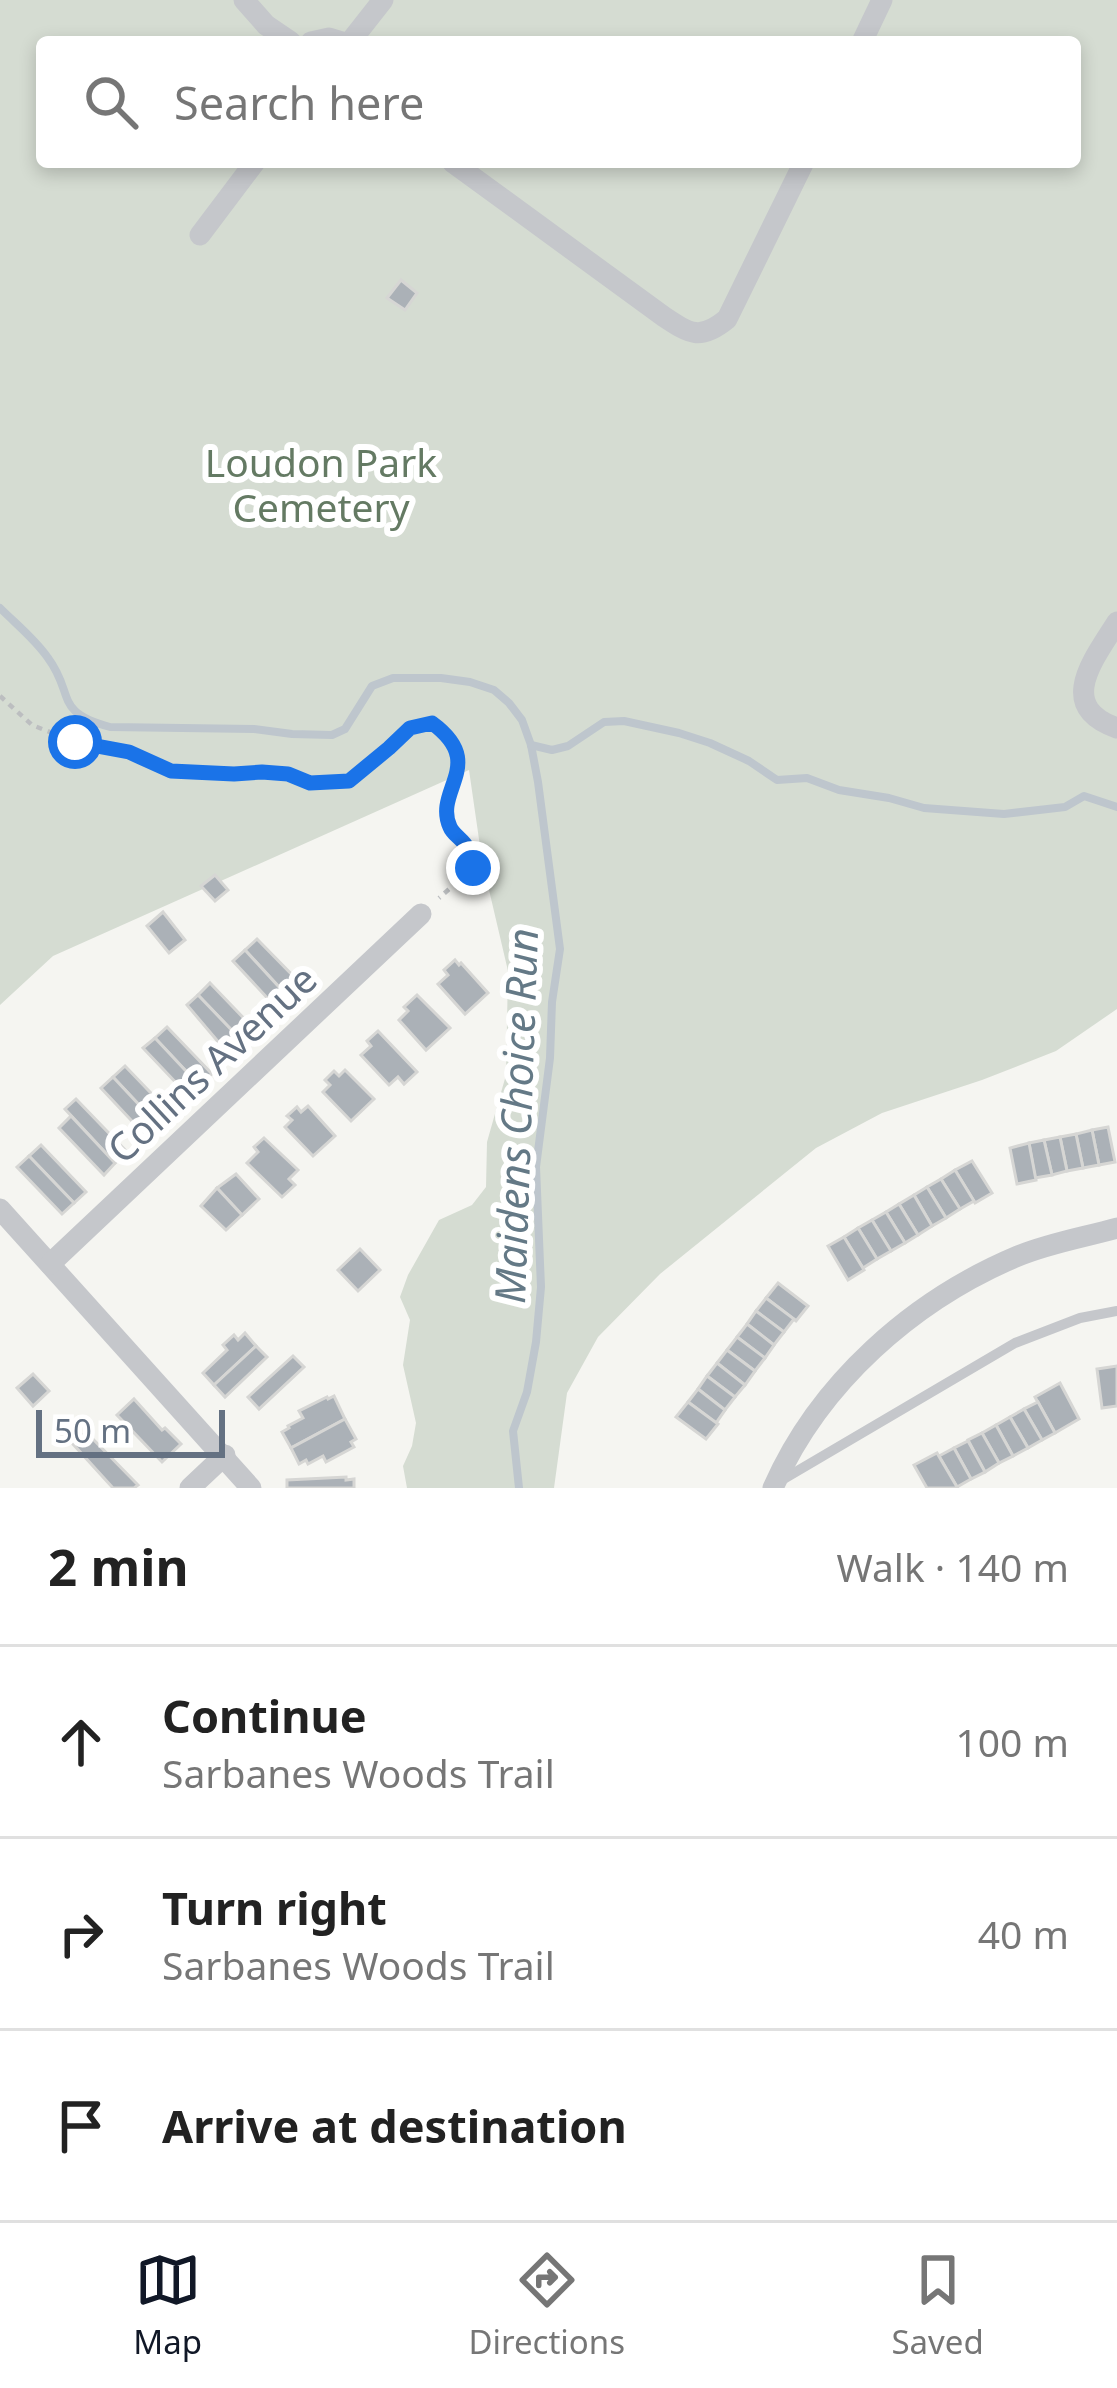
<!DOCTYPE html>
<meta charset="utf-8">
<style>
:root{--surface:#fff;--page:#f6f6f6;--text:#222;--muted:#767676;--line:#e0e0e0;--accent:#111827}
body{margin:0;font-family:"Noto Sans",sans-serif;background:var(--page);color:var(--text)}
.scale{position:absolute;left:36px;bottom:30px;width:189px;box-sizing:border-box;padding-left:12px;border:6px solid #647182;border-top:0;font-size:33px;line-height:42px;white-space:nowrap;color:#647182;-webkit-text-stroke:9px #fff;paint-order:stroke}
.stop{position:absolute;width:36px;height:36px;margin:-27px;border:9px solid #1a73e8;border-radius:50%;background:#fff}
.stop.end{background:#1a73e8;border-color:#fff;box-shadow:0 3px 12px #0008}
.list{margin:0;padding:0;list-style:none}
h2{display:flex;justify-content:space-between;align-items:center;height:156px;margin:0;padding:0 48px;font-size:51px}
h2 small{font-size:39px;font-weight:400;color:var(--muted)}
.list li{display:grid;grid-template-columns:78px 1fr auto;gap:36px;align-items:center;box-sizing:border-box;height:192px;padding:0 48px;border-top:3px solid var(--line)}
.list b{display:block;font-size:45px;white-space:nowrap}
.list p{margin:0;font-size:39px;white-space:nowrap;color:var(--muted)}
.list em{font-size:39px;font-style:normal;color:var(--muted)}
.icon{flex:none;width:66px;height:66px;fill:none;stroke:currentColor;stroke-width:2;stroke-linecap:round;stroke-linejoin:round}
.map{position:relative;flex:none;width:1117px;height:1488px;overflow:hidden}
.search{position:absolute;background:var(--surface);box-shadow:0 6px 18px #0003;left:36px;right:36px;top:36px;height:132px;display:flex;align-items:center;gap:30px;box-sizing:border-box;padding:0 42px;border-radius:12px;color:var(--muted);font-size:45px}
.sheet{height:732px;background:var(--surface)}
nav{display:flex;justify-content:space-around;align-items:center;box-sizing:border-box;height:168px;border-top:3px solid var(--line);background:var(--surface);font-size:33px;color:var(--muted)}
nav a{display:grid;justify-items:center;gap:6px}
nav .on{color:var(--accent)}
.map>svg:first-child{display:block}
.green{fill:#d5dcd2;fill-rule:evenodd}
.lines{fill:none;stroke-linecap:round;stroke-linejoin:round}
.stream{stroke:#bec6cd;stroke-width:8}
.building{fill:#abb1b7;stroke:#d6d6d4;stroke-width:3}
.path{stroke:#bcbec0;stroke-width:4.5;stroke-dasharray:6 6;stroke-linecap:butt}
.service{stroke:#c5c7cb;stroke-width:10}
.minor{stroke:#c5c7cb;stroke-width:21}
.route{stroke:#1a73e8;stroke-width:15}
.labels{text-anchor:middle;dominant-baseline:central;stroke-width:12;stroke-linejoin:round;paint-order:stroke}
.park-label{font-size:39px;fill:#647a63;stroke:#fff}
.street-label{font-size:39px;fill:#647182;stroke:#fff}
.water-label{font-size:42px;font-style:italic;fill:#647986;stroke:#fff}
</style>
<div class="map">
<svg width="1117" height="1488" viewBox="0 0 1117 1488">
<rect width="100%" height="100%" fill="#f5f5f1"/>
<path class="green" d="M0 0H1117V1009L1056 1051 982 1080 882 1113 816 1148 660 1274 598 1337 567 1393 554 1488H407L403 1466 412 1446 416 1423 403 1365 410 1320 400 1297 408 1275 439 1220 472 1205 486 1187 487 1142 506 1075 508 971 482 860 469 770 53 956 0 1005ZM42 42H1075V162H42Z"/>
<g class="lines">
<g class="stream">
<path d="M0 608C16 624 35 639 48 658 75 694 53 712 110 727L254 729 292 734 332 735 345 729 372 686 393 678H441L470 682 494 690 509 703 522 720 531 745 538 782 560 949 552 1002 550 1058 536 1167 541 1287 536 1342 527 1392 513 1431 519 1488"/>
<path d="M531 745 552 750 568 746 604 722 624 721 679 733 710 743 749 761 777 780 807 778 839 790 889 798 924 808 1004 814 1065 807 1084 796 1117 807"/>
</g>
</g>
<g class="building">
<path d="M401 280 417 293 405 310 387 298Z"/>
<path d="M215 875 228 890 215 901 201 886Z"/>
<path d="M163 912 185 940 169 953 147 926Z"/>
<path d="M257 939 299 982 302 988 290 999 245 950Z"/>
<path d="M245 950 290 999 279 1010 270 1004 271 1002 233 961Z"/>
<path d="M455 960 459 965 461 963 488 993 465 1014 438 984 448 975 444 970Z"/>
<path d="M210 983 256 1031 244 1043 198 995Z"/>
<path d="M198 995 244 1043 232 1054 226 1051 187 1005Z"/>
<path d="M417 995 450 1028 426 1050 399 1020 408 1011 404 1007Z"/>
<path d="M167 1027 212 1074 199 1085 155 1038Z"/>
<path d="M378 1031 417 1072 404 1084 398 1077 389 1085 361 1055 371 1046 367 1041Z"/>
<path d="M155 1038 199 1085 188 1096 179 1090 181 1088 143 1048Z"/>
<path d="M125 1066 170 1113 157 1124 113 1077Z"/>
<path d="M345 1070 374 1099 351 1121 323 1092 330 1085 325 1080 334 1071 339 1076Z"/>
<path d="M113 1077 157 1124 145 1135 101 1088Z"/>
<path d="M76 1099 127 1152 115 1163 65 1109Z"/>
<path d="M308 1106 335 1136 313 1156 285 1127 292 1120 287 1116 297 1107 301 1112Z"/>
<path d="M71 1116 115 1163 104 1175 59 1128Z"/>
<path d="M1108 1127 1115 1162 1099 1165 1092 1130Z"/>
<path d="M1092 1130 1099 1165 1083 1168 1076 1134Z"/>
<path d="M1076 1134 1083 1168 1067 1171 1060 1137Z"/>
<path d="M1060 1137 1067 1171 1052 1175 1044 1140Z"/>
<path d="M264 1138 298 1170 289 1179 295 1185 282 1197 247 1163 258 1152 254 1147Z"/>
<path d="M1044 1140 1052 1175 1035 1178 1029 1143Z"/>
<path d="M1029 1143 1036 1180 1017 1184 1010 1148Z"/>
<path d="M41 1145 86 1192 74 1203 29 1156Z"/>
<path d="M29 1156 74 1203 62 1214 17 1167Z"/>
<path d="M972 1161 992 1193 975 1203 955 1170Z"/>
<path d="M955 1170 974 1201 960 1209 941 1179Z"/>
<path d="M236 1174 259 1199 242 1215 217 1188Z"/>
<path d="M941 1179 960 1209 946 1218 927 1187Z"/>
<path d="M927 1187 946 1218 932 1226 914 1195Z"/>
<path d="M217 1188 242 1215 226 1230 201 1206Z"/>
<path d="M914 1195 932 1226 918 1235 899 1204Z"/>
<path d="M899 1204 918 1235 905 1243 886 1212Z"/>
<path d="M886 1212 905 1243 891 1251 872 1220Z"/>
<path d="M872 1220 891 1251 877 1259 858 1228Z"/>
<path d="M858 1228 877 1259 863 1268 844 1237Z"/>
<path d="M844 1237 864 1270 848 1280 828 1246Z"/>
<path d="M360 1249 380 1270 358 1291 338 1270Z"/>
<path d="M778 1283 808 1306 796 1321 766 1298Z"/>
<path d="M766 1298 794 1319 784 1332 756 1311Z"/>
<path d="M756 1311 784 1332 774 1345 747 1324Z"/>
<path d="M747 1324 774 1345 765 1358 737 1337Z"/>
<path d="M245 1333 256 1346 214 1385 203 1373 227 1350 223 1345 234 1335 238 1340Z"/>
<path d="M737 1337 765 1358 755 1371 727 1350Z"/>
<path d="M256 1346 267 1357 225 1397 214 1385Z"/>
<path d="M727 1350 755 1371 745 1385 717 1363Z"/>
<path d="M293 1356 304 1367 259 1409 248 1397Z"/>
<path d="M717 1363 745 1385 735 1397 707 1376Z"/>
<path d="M1117 1366V1406L1102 1408 1097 1369Z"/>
<path d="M33 1374 49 1391 33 1406 17 1388Z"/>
<path d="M707 1376 735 1397 725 1410 698 1389Z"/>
<path d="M1060 1383 1079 1419 1055 1433 1035 1397Z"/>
<path d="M698 1389 725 1410 716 1423 688 1402Z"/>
<path d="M334 1396 345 1419 291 1448 282 1432 289 1428 288 1426 303 1418 299 1411 327 1397 328 1399Z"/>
<path d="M134 1399 162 1430 165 1428 181 1444 162 1462 117 1415Z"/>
<path d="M688 1402 718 1424 706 1439 676 1417Z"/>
<path d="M1038 1402 1055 1433 1042 1440 1024 1409Z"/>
<path d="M1024 1409 1042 1440 1028 1448 1010 1417Z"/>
<path d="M1010 1417 1028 1448 1013 1456 996 1425Z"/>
<path d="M345 1419 356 1439 351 1442 354 1447 326 1462 323 1456 308 1464 306 1460 299 1464 291 1448Z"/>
<path d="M996 1425 1013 1456 999 1463 982 1433Z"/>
<path d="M86 1432 138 1485 134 1488H113L73 1444Z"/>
<path d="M982 1433 999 1463 985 1472 968 1440Z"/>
<path d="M968 1441 985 1472 971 1479 954 1448Z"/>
<path d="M954 1448 971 1479 957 1487 939 1456Z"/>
<path d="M937 1453 957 1487 955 1488H927L914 1465Z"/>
<path d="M346 1477V1480L354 1479V1488H287V1480Z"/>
</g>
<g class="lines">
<path class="path" d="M0 696 32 725 75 742 129 752 171 771 234 774 262 772 288 774 311 783 349 781 389 748 410 728 432 723 452 737 457 759 456 783 446 805 450 828 468 848 473 868 439 898"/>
<path class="service" d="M782 1480 1015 1343 1080 1318 1117 1311"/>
<g class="minor">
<path d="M244 0 266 25 291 42"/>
<path d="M311 42 329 38 342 42"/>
<path d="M350 42 383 0"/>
<path d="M862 42 882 0"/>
<path d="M452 162 663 316C690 334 700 341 727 319L804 162"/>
<path d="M200 235 255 162"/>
<path d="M1117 622C1094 659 1055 706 1117 728"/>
<path d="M0 1209 251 1488"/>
<path d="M50 1264 421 914"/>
<path d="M190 1488 225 1455"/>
<path d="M773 1488C819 1383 913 1300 1018 1256 1049 1243 1085 1237 1117 1228"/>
</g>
</g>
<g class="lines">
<path class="route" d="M75 742 129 752 171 771 234 774 262 772 288 774 310 783 349 781 389 748 410 728 432 723C488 764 433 790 450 827 453 835 464 840 468 849 471 855 471 862 473 868"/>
</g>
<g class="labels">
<g class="park-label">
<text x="321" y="461">Loudon Park<tspan x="321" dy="45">Cemetery</tspan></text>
</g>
<g class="street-label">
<text transform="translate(211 1063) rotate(-43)">Collins Avenue</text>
</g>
<g class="water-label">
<text transform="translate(515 1116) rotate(-88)">Maidens Choice Run</text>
</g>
</g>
</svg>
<div class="scale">50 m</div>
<div class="stop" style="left:75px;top:742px"></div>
<div class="stop end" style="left:473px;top:868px"></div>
<div class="search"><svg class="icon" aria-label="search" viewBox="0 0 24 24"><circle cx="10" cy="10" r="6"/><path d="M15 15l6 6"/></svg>Search here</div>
</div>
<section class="sheet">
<h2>2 min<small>Walk · 140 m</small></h2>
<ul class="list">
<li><svg class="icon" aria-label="ahead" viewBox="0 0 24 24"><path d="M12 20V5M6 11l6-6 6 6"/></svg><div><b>Continue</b><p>Sarbanes Woods Trail</p></div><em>100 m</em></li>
<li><svg class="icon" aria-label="right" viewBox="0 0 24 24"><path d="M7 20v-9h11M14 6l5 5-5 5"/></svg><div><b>Turn right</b><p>Sarbanes Woods Trail</p></div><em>40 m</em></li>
<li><svg class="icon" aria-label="arrive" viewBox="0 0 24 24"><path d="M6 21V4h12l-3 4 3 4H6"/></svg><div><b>Arrive at destination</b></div></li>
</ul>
</section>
<nav>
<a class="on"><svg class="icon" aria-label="map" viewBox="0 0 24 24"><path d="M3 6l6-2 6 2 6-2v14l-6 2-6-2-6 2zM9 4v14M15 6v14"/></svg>Map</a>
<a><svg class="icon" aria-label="directions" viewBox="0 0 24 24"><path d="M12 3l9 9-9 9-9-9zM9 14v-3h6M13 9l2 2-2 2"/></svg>Directions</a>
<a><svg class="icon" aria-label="saved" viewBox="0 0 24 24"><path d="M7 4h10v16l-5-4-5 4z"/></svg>Saved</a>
</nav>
